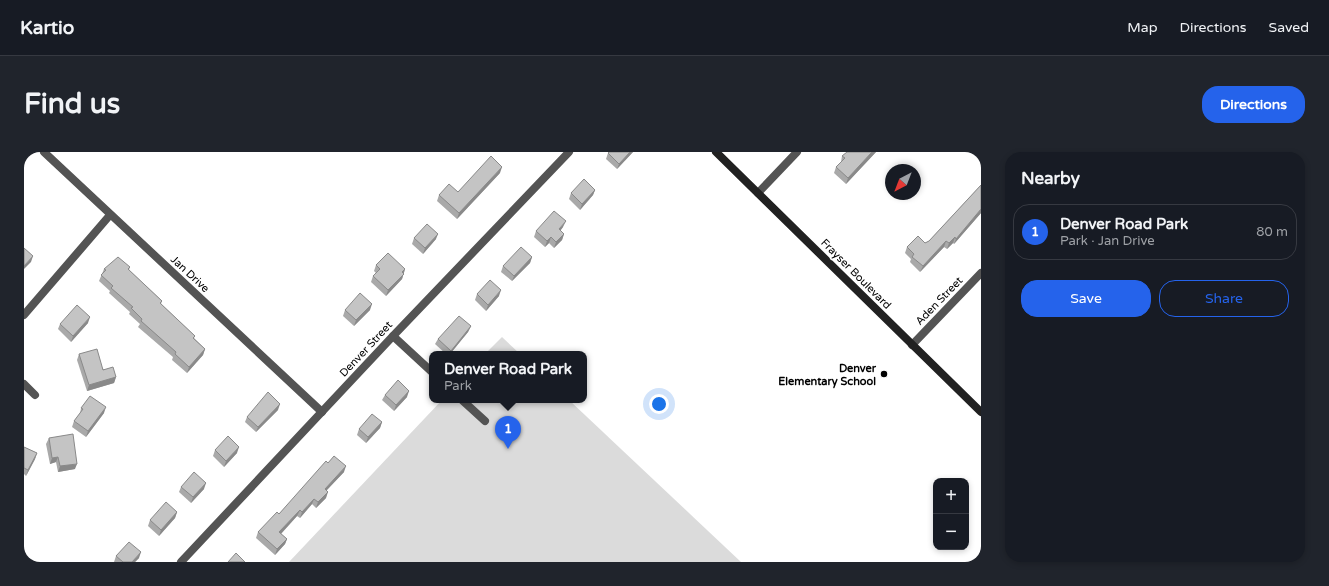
<!DOCTYPE html>
<meta charset="utf-8">
<style>
:root{--surface:#171b24;--page:#20242c;--text:#f1f3f6;--muted:#9ea1a6;--line:#363941;--accent:#2563eb}
body{margin:0;font-family:"Varela Round",sans-serif;background:var(--page);color:var(--text)}
.controls{position:absolute;right:12px;bottom:12px;display:grid;overflow:hidden;border-radius:8px;box-shadow:0 2px 6px #0003}
.controls button{width:36px;height:36px;display:grid;place-items:center;padding:0;border:0;border-bottom:1px solid var(--line);background:var(--surface);color:var(--text);font:20px sans-serif}
.compass{position:absolute;left:861px;top:12px;width:36px;height:36px;border-radius:50%;background:var(--surface);box-shadow:0 2px 6px #0003;rotate:222deg}
.you{position:absolute;left:635px;top:252px;width:14px;height:14px;margin:-10px;border:3px solid #fff;border-radius:50%;background:#1a73e8;box-shadow:0 0 0 6px #1a73e833}
.badge{display:grid;place-items:center;width:26px;height:26px;border-radius:50%;background:var(--accent);color:#fff;font-size:13px;font-weight:700}
.pin{position:absolute;translate:-50% -33px;filter:drop-shadow(0 1px 2px #0008)}
.pin::after{content:'';position:absolute;top:21px;width:14px;height:12px;background:inherit;clip-path:polygon(0 0,100% 0,50% 100%)}
.popup{position:absolute;left:405px;top:199px;width:158px;height:52px;box-sizing:border-box;display:grid;place-content:center;border-radius:8px;background:var(--surface);filter:drop-shadow(0 1px 3px #0005);font-size:13px;white-space:nowrap;color:var(--muted)}
.popup b{font-size:15px;color:var(--text)}
.popup::after{content:'';position:absolute;left:50%;top:100%;margin-left:-8px;border:8px solid transparent;border-top-color:var(--surface)}
.list{margin:0;padding:0;list-style:none}
h2{display:flex;justify-content:space-between;align-items:center;height:52px;margin:0;padding:0 16px;font-size:17px}
h2 small{font-size:13px;font-weight:400;color:var(--muted)}
.list li{display:grid;grid-template-columns:26px 1fr auto;gap:12px;align-items:center;box-sizing:border-box;height:56px;margin:0 8px 8px;padding:0 8px;border:1px solid var(--line);border-radius:16px}
.list b{display:block;font-size:15px;white-space:nowrap}
.list p{margin:0;font-size:13px;white-space:nowrap;color:var(--muted)}
.list em{font-size:13px;font-style:normal;color:var(--muted)}
.actions{display:flex;gap:8px;padding:12px 16px}
.actions a{flex:1;padding:9px 0;border:1px solid var(--accent);border-radius:16px;text-align:center;font-size:14px;color:var(--accent)}
.actions .main{background:var(--accent);color:#fff}
.map{position:relative;flex:none;width:957px;height:410px;overflow:hidden;border-radius:16px}
header{display:flex;align-items:center;gap:24px;box-sizing:border-box;height:56px;padding:0 20px;background:var(--surface);border-bottom:1px solid var(--line)}
header strong{font-size:19px}
nav{display:flex;gap:22px;margin-inline-start:auto;font-size:14px}
.intro{display:flex;align-items:center;justify-content:space-between;box-sizing:border-box;height:96px;padding:0 24px}
h1{margin:0;font-size:28px}
.button{padding:10px 18px;border-radius:16px;background:var(--accent);color:#fff;font-size:14px;font-weight:700}
main{display:flex;gap:24px;padding:0 24px}
aside{flex:1;background:var(--surface);border-radius:16px;box-shadow:0 2px 6px #0003}
.map>svg:first-child{display:block}
.green{fill:#dbdbdb}
.lines{fill:none;stroke-linecap:round;stroke-linejoin:round}
.minor{stroke:#545454;stroke-width:8}
.secondary{stroke:#212121;stroke-width:8}
.wall{fill:#a9a9a9}
.shaded-wall{fill:#898989}
.building{fill:#c4c4c4;stroke:#898989}
.poi-dot{fill:#000;stroke:#fff;stroke-width:1.5}
.labels{text-anchor:middle;dominant-baseline:central;stroke-width:3.5;stroke-linejoin:round;paint-order:stroke}
.street-label{font-size:11px;fill:#000;stroke:#fff}
.poi-label{font-size:11px;font-weight:bold;fill:#000;stroke:#fff;text-anchor:end}
</style>
<header>
<strong>Kartio</strong>
<nav><a>Map</a><a>Directions</a><a>Saved</a></nav>
</header>
<div class="intro"><h1>Find us</h1><a class="button">Directions</a></div>
<main>
<div class="map">
<svg width="957" height="410" viewBox="0 0 957 410">
<rect width="100%" height="100%" fill="#fff"/>
<g class="green">
<path d="M478 185 496 202H461Z"/>
<path d="M418 248H545L717 410H265Z"/>
</g>
<g class="lines">
<g class="minor">
<path d="M20 0 298 260"/>
<path d="M734 41 773 0"/>
<path d="M0 163 86 63"/>
<path d="M369 184 408 220"/>
<path d="M888 193 957 121"/>
<path d="M0 232 11 243"/>
<path d="M438 248 461 269"/>
<path d="M157 410 369 184 545 0"/>
</g>
<path class="secondary" d="M692 0 957 260"/>
</g>
<g class="wall">
<path d="M585 0H609L593 17 582 7 584 1Z"/>
<path d="M823 0H852L822 32 810 21 812 15 817 10 818 4Z"/>
<path d="M476 21 433 67 413 49 415 43 434 40Z"/>
<path d="M957 33V61L930 92 929 91 923 97 920 95 896 120 886 110 887 107 881 101 883 95 901 91 905 89Z"/>
<path d="M571 38 569 43 556 58 545 47 547 41Z"/>
<path d="M539 75 536 79 540 82 538 88 530 96 525 91 521 95 510 85 512 79Z"/>
<path d="M390 86 412 87 399 102 388 92Z"/>
<path d="M508 105 506 111 488 129 477 120 479 114Z"/>
<path d="M352 113 381 117 378 127 362 144 347 130 349 124 352 121 350 119Z"/>
<path d="M106 115 105 118 138 149 137 152 171 184 170 186 181 197 179 203 163 221 148 208 149 205 114 175 116 172 105 162 106 160 85 141 86 139 75 129 80 117Z"/>
<path d="M453 142 475 144 462 159 451 148Z"/>
<path d="M321 158H346L330 174 319 164Z"/>
<path d="M64 171 47 190 34 177 36 172Z"/>
<path d="M447 174 444 180 426 202H422L411 192 414 187Z"/>
<path d="M55 202 92 225 90 231 63 239 53 208Z"/>
<path d="M361 243 383 245 370 259 358 248Z"/>
<path d="M57 256 80 261 62 285 48 275 50 269 56 262Z"/>
<path d="M254 258 232 280 221 270 223 265Z"/>
<path d="M358 270 356 276 342 291 333 283 335 277Z"/>
<path d="M25 286 51 317 34 320 32 310 26 312 22 292Z"/>
<path d="M0 295 13 301 11 307 2 324 0 322Z"/>
<path d="M191 298 213 301 200 315 189 304Z"/>
<path d="M304 311 320 320 303 338 302 346 292 356 288 352 276 366 273 364 257 382 263 387 261 392 251 403 232 386 234 380 255 362Z"/>
<path d="M157 335 180 337 167 351 155 340Z"/>
<path d="M153 360 151 366 135 384 124 374 126 368Z"/>
<path d="M92 404 115 406 111 410H90Z"/>
</g>
<g class="shaded-wall">
<path d="M606 0H609L593 17 595 12Z"/>
<path d="M848 0H852L822 32 824 26Z"/>
<path d="M478 15 476 21 433 67 435 61Z"/>
<path d="M571 38 569 43 556 58 558 52Z"/>
<path d="M957 57V61L930 92 932 87Z"/>
<path d="M542 69 539 75 533 83 535 77Z"/>
<path d="M414 82 412 87 399 102 401 96Z"/>
<path d="M540 82 538 88 530 96 532 90Z"/>
<path d="M527 85 525 91 521 95 523 89Z"/>
<path d="M931 85 929 91 923 97 925 91Z"/>
<path d="M922 89 920 95 896 120 899 114Z"/>
<path d="M9 104 7 110 0 117V114Z"/>
<path d="M508 105 506 111 488 129 490 124Z"/>
<path d="M381 117 378 127 362 144 364 138Z"/>
<path d="M477 138 475 144 462 159 464 153Z"/>
<path d="M348 152 346 158 330 174 332 168Z"/>
<path d="M66 165 64 171 47 190 49 184Z"/>
<path d="M447 174 444 180 426 202H425L427 199Z"/>
<path d="M181 197 179 203 163 221 165 215Z"/>
<path d="M92 225 90 231 63 239 65 233Z"/>
<path d="M385 239 383 245 370 259 372 253Z"/>
<path d="M256 252 254 258 232 280 234 275Z"/>
<path d="M82 255 80 261 62 285 64 279Z"/>
<path d="M358 270 356 276 342 291 344 285Z"/>
<path d="M215 295 213 301 200 315 202 309Z"/>
<path d="M13 301 11 307 2 324 4 318Z"/>
<path d="M34 305 32 310 26 312 28 306Z"/>
<path d="M53 312 51 317 34 320 36 314Z"/>
<path d="M322 314 320 320 299 342 301 337Z"/>
<path d="M182 331 180 337 167 351 169 345Z"/>
<path d="M304 340 302 346 292 356 294 350Z"/>
<path d="M290 347 288 352 276 366 278 360Z"/>
<path d="M276 358 273 364 253 386 255 380Z"/>
<path d="M153 360 151 366 135 384 137 378Z"/>
<path d="M263 387 261 392 251 403 253 397Z"/>
<path d="M117 400 115 406 111 410H108Z"/>
</g>
<g class="building">
<path d="M585 0H606L595 12 584 1Z"/>
<path d="M823 0H848L824 26 812 15 821 6 818 4Z"/>
<path d="M467 4 478 15 435 61 415 43 425 32 434 40Z"/>
<path d="M560 27 571 38 558 52 547 41Z"/>
<path d="M957 33V57L932 87 931 85 925 91 922 89 899 114 888 105 890 102 883 95 894 84 901 91 905 89Z"/>
<path d="M530 59 542 69 535 77 540 82 532 90 527 85 523 89 512 79Z"/>
<path d="M403 72 414 82 401 96 390 86Z"/>
<path d="M497 95 508 105 490 124 479 114Z"/>
<path d="M0 96 9 104 0 114Z"/>
<path d="M364 101 381 117 378 120 380 122 364 138 349 124 356 117 352 113Z"/>
<path d="M94 105 106 115 104 117 138 149 136 151 171 184 169 186 181 197 165 215 151 202 152 200 117 169 118 167 107 156 109 155 87 136 89 134 77 123 82 118 80 117Z"/>
<path d="M466 128 477 138 464 153 453 142Z"/>
<path d="M336 141 348 152 332 168 321 158Z"/>
<path d="M53 153 66 165 49 184 36 172Z"/>
<path d="M435 164 447 174 427 199 414 187Z"/>
<path d="M73 197 79 218 89 215 92 225 65 233 55 202Z"/>
<path d="M374 228 385 239 372 253 361 243Z"/>
<path d="M244 240 256 252 234 275 223 265Z"/>
<path d="M66 244 82 255 64 279 50 269 59 257 57 256Z"/>
<path d="M348 262 358 270 344 285 335 277Z"/>
<path d="M49 282 53 312 36 314 34 305 28 306 25 286Z"/>
<path d="M204 284 215 295 202 309 191 298Z"/>
<path d="M0 295 13 301 4 318 0 316Z"/>
<path d="M310 304 322 314 301 337 304 340 294 350 290 347 278 360 276 358 255 380 263 387 253 397 234 380 253 360 255 362 302 309 304 311Z"/>
<path d="M170 320 182 331 169 345 157 335Z"/>
<path d="M142 350 153 360 137 378 126 368Z"/>
<path d="M105 390 117 400 108 410H99L92 404Z"/>
<path d="M212 401 221 410H204Z"/>
</g>
<circle class="poi-dot" cx="860" cy="222" r="4"/>
<g class="labels">
<g class="street-label">
<text transform="translate(166 122) rotate(43)">Jan Drive</text>
<text transform="translate(832 122) rotate(45)">Frayser Boulevard</text>
<text transform="translate(915 149) rotate(-46)">Aden Street</text>
<text transform="translate(342 197) rotate(-47)">Denver Street</text>
</g>
<g class="poi-label">
<text x="852" y="216">Denver<tspan x="852" dy="13">Elementary School</tspan></text>
</g>
</g>
</svg>
<div class="controls">
<button>+</button>
<button>−</button>
</div>
<svg class="compass" viewBox="-18 -18 36 36"><path d="M0-13l5 13h-10z" fill="#e53935"/><path d="M0 13l5-13h-10z" fill="#9ea1a6"/></svg>
<div class="you"></div>
<div class="pin badge" style="left:484px;top:297px">1</div>
<div class="popup"><b>Denver Road Park</b>Park</div>
</div>
<aside>
<h2>Nearby<small></small></h2>
<ul class="list">
<li><span class="badge">1</span><div><b>Denver Road Park</b><p>Park · Jan Drive</p></div><em>80 m</em></li>
</ul>
<div class="actions"><a class="main">Save</a><a>Share</a></div>
</aside>
</main>
